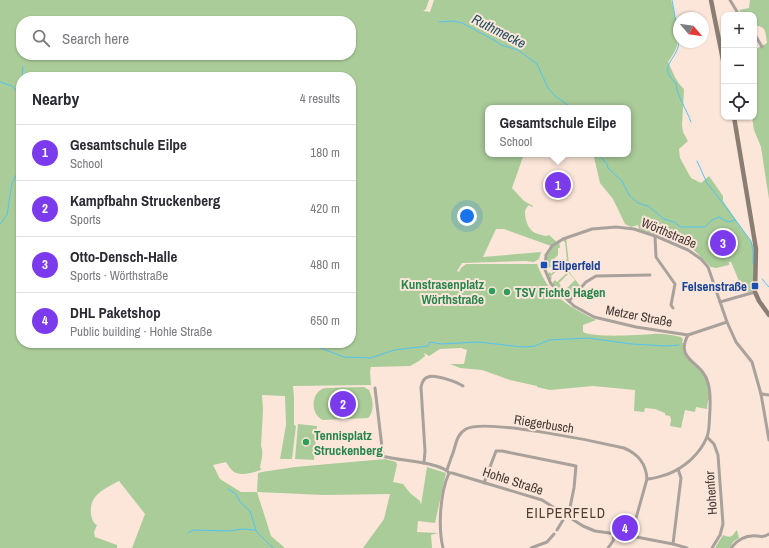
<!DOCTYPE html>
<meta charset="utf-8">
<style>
:root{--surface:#fff;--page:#f7f7f7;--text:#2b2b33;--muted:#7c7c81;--line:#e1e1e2;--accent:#7c3aed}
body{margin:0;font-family:"Archivo Narrow",sans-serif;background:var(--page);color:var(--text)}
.controls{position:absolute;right:12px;top:12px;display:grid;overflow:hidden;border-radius:8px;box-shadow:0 1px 3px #0004}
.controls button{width:36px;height:36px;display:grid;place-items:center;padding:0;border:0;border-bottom:1px solid var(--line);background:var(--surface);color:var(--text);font:20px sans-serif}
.compass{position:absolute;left:673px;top:12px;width:36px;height:36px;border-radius:50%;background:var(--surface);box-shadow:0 1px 3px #0004;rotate:119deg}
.you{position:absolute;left:467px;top:216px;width:14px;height:14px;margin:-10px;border:3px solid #fff;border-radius:50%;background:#1a73e8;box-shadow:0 0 0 6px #1a73e833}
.badge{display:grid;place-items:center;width:26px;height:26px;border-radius:50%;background:var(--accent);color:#fff;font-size:13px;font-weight:700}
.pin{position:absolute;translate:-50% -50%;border:2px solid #fff;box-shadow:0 1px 4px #0006}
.popup{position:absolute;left:485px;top:105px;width:146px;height:52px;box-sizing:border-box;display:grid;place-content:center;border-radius:8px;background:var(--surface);filter:drop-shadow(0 1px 3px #0005);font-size:13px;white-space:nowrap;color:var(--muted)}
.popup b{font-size:15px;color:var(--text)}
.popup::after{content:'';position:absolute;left:50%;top:100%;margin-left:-8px;border:8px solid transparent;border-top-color:var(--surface)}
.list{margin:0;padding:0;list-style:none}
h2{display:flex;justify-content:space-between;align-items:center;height:52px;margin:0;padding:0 16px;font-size:17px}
h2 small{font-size:13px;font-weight:400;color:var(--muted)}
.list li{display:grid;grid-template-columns:26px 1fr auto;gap:12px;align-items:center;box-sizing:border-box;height:56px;padding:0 16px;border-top:1px solid var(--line)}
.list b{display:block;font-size:15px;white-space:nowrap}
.list p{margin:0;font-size:13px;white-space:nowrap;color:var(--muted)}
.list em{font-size:13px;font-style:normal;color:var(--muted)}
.icon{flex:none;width:22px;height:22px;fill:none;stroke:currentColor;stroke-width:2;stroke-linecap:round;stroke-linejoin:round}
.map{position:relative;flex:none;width:769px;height:548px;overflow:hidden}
.search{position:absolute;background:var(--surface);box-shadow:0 1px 3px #0004;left:16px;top:16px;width:340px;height:44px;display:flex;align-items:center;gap:10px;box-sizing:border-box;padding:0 14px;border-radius:16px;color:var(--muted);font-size:15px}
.panel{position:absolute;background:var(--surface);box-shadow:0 1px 3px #0004;left:16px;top:72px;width:340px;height:276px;border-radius:16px}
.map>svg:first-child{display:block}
.green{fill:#ac9;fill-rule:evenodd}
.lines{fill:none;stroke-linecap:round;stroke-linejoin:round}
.stream{stroke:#52c3f4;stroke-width:1}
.street{stroke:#a9a19b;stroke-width:3}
.secondary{stroke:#8a7e74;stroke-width:4.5}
.transit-dot{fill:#1a4fb4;stroke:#fce6d9;stroke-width:1.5}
.leisure-dot{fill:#2e9e5b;stroke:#fce6d9;stroke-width:1.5}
.labels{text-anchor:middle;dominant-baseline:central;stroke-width:4;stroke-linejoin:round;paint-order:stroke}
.street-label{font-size:13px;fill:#423934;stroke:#fce6d9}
.transit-label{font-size:13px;font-weight:bold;fill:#164399;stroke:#fce6d9;text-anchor:start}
.leisure-label{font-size:13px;font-weight:bold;fill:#27864d;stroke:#fce6d9;text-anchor:start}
.water-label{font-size:14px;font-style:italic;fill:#214f64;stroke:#fce6d9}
.neighbourhood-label{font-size:14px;letter-spacing:1px;fill:#4e3d33;stroke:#fce6d9}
</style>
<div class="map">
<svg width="769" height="548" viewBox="0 0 769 548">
<rect width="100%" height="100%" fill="#fce6d9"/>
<g class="green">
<path d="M0 0H429L426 9 423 11 430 12 434 0H671C674 10 679 32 678 42 677 49 672 56 668 62 673 72 676 82 684 89L682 125 683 132 688 141 679 149 680 158 691 178 701 183 709 176 723 196V201L754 246V291L747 292 742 288 731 262H729V265L716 268 711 267 690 246 675 242 639 229 638 225 631 227 625 224 613 199 600 183 594 157 592 154H628V108H488V154H524L512 188 524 201 533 206 532 207 529 205C527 207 525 209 525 212 525 221 529 232 538 234 543 235 545 237 549 235L557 242 559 240 560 248H558V255L550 263 551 266 545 271 544 262 551 246 504 229H496L483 257 541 252 539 259 534 262 526 261 462 263 457 271 459 272 461 268 466 264H537C540 272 544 280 549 287 560 302 580 312 596 320L583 325V332C595 338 638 335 653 334 662 333 672 335 681 337L683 339 682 343H684L685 354 707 377 710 401 708 400 707 409 696 407 695 412 685 410 681 428 670 426 671 420 670 416 665 415V413L655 409 645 408 644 412 634 411 635 390 593 386 550 390 537 387V386L510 380 482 370 460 368 450 364H464L467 350 461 348 440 349 429 356 424 353 425 356 419 361 410 366 371 367 370 371 371 385 293 386 294 397V425L296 426 292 459H280L286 425 285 396 262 395 263 410 261 446C264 452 261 461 260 468L262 469C255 473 240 476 234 472 231 470 228 465 226 462L213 465 220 479 241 492H257L258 473 262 472 295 467 385 459 396 462 397 465 393 482 403 484 410 493 420 501 421 505 427 467 446 473 435 523 418 521 417 532 438 533 431 535 432 548H363L384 519 390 494 324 495 257 492 271 536 285 548H132L145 514 119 481C104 489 89 495 91 514 92 519 93 523 97 525L94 532 95 537 117 545V548H0ZM21 21H351V55H21ZM21 77H351V343H21Z"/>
<path d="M750 0H769V199L761 147 754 130 752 117H754V50L767 43C765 31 767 27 754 25V15H743L739 10 749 8Z"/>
<path d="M566 237 570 273 581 287 569 301 559 292 563 288 565 290 575 280 569 273 559 283 561 286 556 290 551 284 555 280 557 282 569 271 564 264 551 276 552 278 549 282 546 275 550 272 551 274 567 259 565 242H564L563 239Z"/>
<path d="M364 387 369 390C373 399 375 411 368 418L323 420C309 414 311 390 326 388Z"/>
<path d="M298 424 317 426 314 460 295 459Z"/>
<path d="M737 530 739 538 734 541 729 548H715L723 535C733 539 732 535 737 530Z"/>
</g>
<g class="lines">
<g class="stream">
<path d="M672 0C675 13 676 26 679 40"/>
<path d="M439 22 454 21 462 23 494 40 501 45 518 50 537 64 548 88 555 96 572 108"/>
<path d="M679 42C678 60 656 66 676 83 676 94 687 110 691 122"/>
<path d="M22 77 23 67"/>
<path d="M0 82 12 86 21 96"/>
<path d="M21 88V95"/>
<path d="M598 154 607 164 608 168 622 181 629 195 638 203 648 206 664 219 674 222 681 227H705L712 220 719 217 728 222 735 220"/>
<path d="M697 161 707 183 719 198 751 241 753 251V264"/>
<path d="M0 224 7 215 12 183 21 166"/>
<path d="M762 279 769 287"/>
<path d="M309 347 315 346 344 357 371 358 394 350 428 346 430 342 441 344 478 342 523 347 535 346 549 340 588 338 632 344 666 346 679 345"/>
<path d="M228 489 236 494 240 502 250 511 256 530"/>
<path d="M188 533 193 530 229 531 242 529 255 530 273 548"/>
</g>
<g class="street">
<path d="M730 0 739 15"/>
<path d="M754 33 762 47"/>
<path d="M655 236 656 257 675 284 671 305 673 308"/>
<path d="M569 301 586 282 596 276 650 275"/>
<path d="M720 302 755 292"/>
<path d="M727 322 688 335 636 327 594 317 574 306 551 284 545 270 546 255 552 246 563 239 592 229 616 227 634 229 658 237 688 250 701 259 708 267 727 322 736 342 752 362 761 394 769 440"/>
<path d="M375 388 383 456C398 461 442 462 449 473H452L542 500 583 526 595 531 631 536 673 544 687 548"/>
<path d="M761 394 769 395"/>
<path d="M707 437 714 444 718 455 723 524 720 535 712 548"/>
<path d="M424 463 425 451 421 387C422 382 424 378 428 377 435 374 457 382 463 386"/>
<path d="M447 470C448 466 450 462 451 458 456 448 455 435 466 429 485 418 598 442 624 448 638 454 646 463 647 479"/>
<path d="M484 483 496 451H502L576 466 574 488 568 517"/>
<path d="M557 530 566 515"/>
<path d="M631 536 647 479C654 479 661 476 668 474 684 468 700 454 707 437 710 429 709 419 710 410 710 402 711 392 708 383 703 361 674 361 688 335"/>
<path d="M673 544 681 478 678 469"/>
<path d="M443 548C438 527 440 493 449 473"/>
<path d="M531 548 547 542 554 534"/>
<path d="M608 548 613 541 614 535"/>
<path d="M731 548C737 540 746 535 757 536 762 537 765 537 769 534"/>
</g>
<g class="secondary">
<path d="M711 0 724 65"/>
<path d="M734 117 756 249 755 292 759 301 769 315"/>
</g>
</g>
<g class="transit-dot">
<rect x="540" y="261" width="8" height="8" rx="2"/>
<rect x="751" y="282" width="8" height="8" rx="2"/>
</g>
<g class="leisure-dot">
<circle cx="492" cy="291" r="4"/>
<circle cx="507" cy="292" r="4"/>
<circle cx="306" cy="442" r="4"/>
</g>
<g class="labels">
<g class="street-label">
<text transform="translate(669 233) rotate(23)">Wörthstraße</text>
<text transform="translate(639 316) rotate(11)">Metzer Straße</text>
<text transform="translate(544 424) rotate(9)">Riegerbusch</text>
<text transform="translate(513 481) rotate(18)">Hohle Straße</text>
<text transform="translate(711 493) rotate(-94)">Hohenfor</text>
</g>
<g class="transit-label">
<text x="552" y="265">Eilperfeld</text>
<text x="747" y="286" text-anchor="end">Felsenstraße</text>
</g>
<g class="leisure-label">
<text x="484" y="284" text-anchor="end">Kunstrasenplatz<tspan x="484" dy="15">Wörthstraße</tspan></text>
<text x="515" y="292">TSV Fichte Hagen</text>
<text x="314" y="435">Tennisplatz<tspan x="314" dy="15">Struckenberg</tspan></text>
</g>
<g class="water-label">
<text transform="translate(499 31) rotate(27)">Ruthmecke</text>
</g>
<g class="neighbourhood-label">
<text x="566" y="513">EILPERFELD</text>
</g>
</g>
</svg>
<div class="controls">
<button>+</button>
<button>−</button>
<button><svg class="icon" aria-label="locate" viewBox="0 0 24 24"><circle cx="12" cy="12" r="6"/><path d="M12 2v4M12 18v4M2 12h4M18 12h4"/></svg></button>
</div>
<svg class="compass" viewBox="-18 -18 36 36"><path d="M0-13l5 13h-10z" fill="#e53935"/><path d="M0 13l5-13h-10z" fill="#7c7c81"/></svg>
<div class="you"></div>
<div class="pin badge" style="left:558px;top:185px">1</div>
<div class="popup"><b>Gesamtschule Eilpe</b>School</div>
<div class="pin badge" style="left:343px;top:404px">2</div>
<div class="pin badge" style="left:723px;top:243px">3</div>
<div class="pin badge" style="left:625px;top:528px">4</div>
<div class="search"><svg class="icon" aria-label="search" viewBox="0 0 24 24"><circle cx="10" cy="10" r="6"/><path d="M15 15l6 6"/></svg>Search here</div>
<section class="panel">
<h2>Nearby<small>4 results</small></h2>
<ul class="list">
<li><span class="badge">1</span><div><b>Gesamtschule Eilpe</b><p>School</p></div><em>180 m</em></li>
<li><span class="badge">2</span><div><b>Kampfbahn Struckenberg</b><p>Sports</p></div><em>420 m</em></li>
<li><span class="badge">3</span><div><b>Otto-Densch-Halle</b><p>Sports · Wörthstraße</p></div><em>480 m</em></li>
<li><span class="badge">4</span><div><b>DHL Paketshop</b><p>Public building · Hohle Straße</p></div><em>650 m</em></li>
</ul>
</section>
</div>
